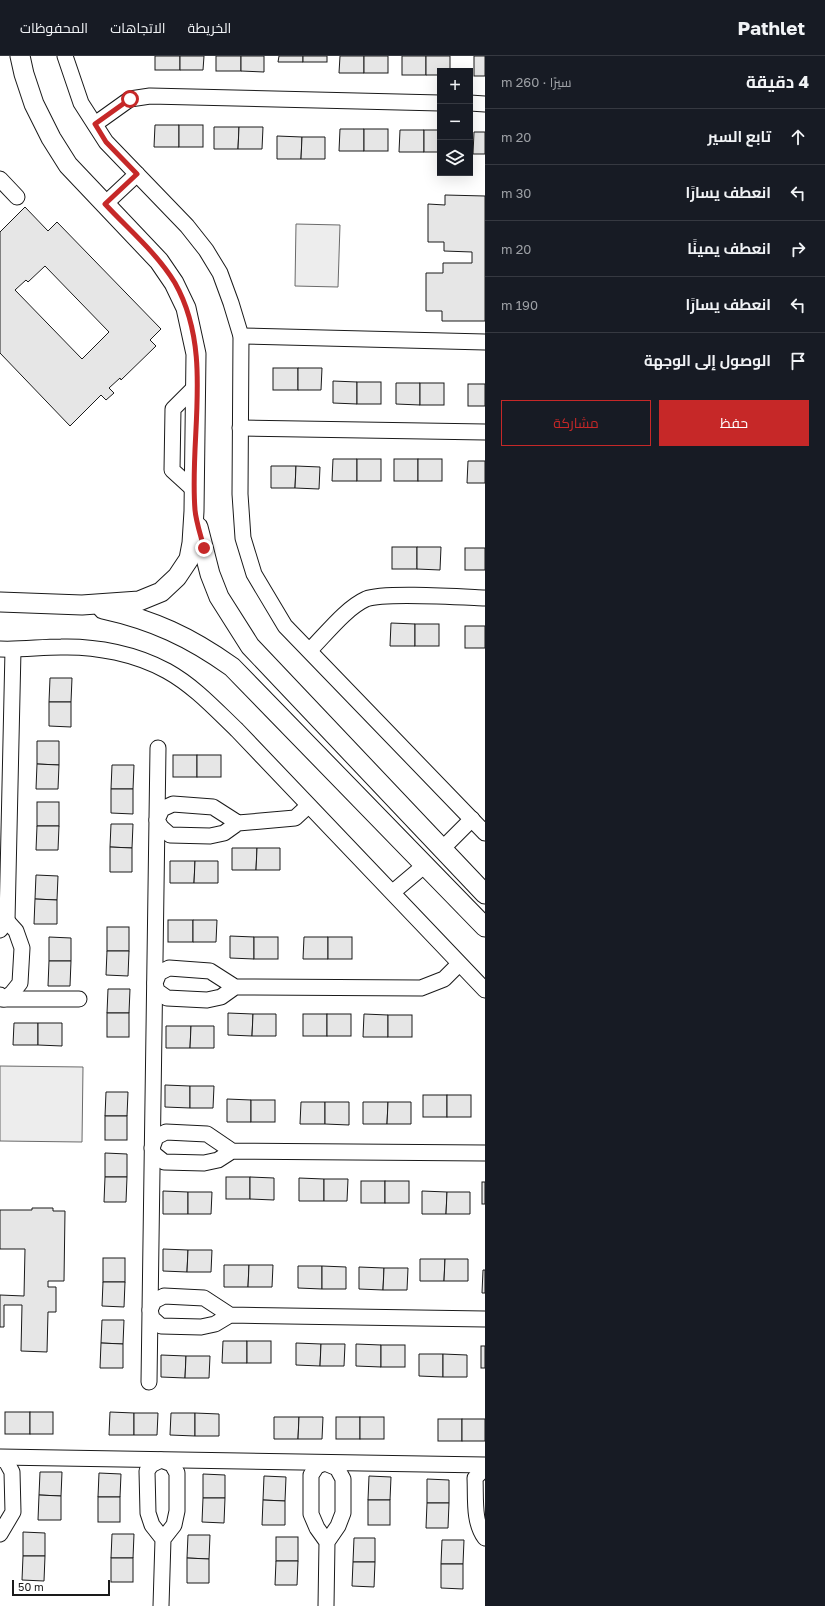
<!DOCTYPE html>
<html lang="ar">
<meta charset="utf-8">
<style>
:root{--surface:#171b24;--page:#242831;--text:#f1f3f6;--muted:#9ea1a6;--line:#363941;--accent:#c62828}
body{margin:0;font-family:"Golos Text",Cairo,sans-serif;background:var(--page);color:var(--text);direction:rtl}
.controls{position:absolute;right:12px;top:12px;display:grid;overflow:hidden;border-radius:0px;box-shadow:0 4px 16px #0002}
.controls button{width:36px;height:36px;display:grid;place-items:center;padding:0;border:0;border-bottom:1px solid var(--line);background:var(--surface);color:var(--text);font:20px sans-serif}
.scale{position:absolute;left:12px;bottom:10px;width:98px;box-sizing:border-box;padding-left:4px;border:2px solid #1a1a1a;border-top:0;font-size:11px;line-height:14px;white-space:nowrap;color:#1a1a1a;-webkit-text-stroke:3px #fff;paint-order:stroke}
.stop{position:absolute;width:12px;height:12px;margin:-9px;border:3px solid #c62828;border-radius:50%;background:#fff}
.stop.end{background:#c62828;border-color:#fff;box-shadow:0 1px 4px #0008}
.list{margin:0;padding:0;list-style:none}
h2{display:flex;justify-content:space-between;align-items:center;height:52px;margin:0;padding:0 16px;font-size:17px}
h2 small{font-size:13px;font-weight:400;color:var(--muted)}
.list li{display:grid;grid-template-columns:26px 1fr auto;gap:12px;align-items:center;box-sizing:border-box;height:56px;padding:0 16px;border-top:1px solid var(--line)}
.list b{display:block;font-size:15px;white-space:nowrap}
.list em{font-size:13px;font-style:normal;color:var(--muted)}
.actions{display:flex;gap:8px;padding:12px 16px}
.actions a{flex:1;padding:9px 0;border:1px solid var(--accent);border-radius:0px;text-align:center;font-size:14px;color:var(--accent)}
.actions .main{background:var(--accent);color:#fff}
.icon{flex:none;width:22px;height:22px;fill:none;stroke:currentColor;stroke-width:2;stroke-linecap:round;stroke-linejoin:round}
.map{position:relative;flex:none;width:485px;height:1550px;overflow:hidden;direction:ltr}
header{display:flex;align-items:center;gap:24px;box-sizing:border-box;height:56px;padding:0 20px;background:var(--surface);border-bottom:1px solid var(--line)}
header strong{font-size:19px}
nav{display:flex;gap:22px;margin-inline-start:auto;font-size:14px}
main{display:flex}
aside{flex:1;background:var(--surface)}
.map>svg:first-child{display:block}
.built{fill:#ededed;stroke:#6a6a6a}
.building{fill:#e6e6e6;stroke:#1a1a1a;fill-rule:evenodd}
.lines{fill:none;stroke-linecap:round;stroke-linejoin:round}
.minor-casing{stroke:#1a1a1a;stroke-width:17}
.major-casing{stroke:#1a1a1a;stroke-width:21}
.minor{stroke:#fff;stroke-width:15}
.major{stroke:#fff;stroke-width:19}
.route{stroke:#c62828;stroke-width:5}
</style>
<header>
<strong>Pathlet</strong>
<nav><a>الخريطة</a><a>الاتجاهات</a><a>المحفوظات</a></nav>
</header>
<main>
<aside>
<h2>4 دقيقة<small>سيرًا · 260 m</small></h2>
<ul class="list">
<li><svg class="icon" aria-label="ahead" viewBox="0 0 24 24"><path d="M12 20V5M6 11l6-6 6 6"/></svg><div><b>تابع السير</b></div><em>20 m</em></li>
<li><svg class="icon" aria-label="left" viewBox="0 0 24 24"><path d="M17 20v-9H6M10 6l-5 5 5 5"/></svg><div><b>انعطف يسارًا</b></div><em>30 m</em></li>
<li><svg class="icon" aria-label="right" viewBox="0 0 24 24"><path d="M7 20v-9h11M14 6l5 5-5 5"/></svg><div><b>انعطف يمينًا</b></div><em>20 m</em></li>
<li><svg class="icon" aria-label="left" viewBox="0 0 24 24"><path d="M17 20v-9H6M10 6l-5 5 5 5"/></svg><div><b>انعطف يسارًا</b></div><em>190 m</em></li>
<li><svg class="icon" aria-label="arrive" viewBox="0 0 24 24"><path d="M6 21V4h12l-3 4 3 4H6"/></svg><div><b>الوصول إلى الوجهة</b></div></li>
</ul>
<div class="actions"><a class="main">حفظ</a><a>مشاركة</a></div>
</aside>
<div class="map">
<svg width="485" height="1550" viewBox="0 0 485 1550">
<rect width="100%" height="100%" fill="#fff"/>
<g class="built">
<path d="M296 168 340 169 338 231 295 230Z"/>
<path d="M0 1010 83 1011 82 1086 0 1085Z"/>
</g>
<g class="building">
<rect x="155" y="0" width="25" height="14"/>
<path d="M180 0H204L203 14H180Z"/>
<rect x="216" y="0" width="25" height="15"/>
<path d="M241 0H264V16L241 15Z"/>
<path d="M279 0H303V6H278Z"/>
<rect x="303" y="0" width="24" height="6"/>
<path d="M340 0H364V17H339Z"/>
<rect x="364" y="0" width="24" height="17"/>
<rect x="402" y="0" width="24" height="19"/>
<path d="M426 0H450V15H440V19H426Z"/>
<rect x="474" y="0" width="11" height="20"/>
<path d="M155 69H179V91H154Z"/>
<rect x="179" y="69" width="24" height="22"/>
<path d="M214 71H239L238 93H214Z"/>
<path d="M239 71H263L262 93H238Z"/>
<path d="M340 73H364V95H339Z"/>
<rect x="364" y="73" width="24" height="22"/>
<path d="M400 74H424V96H399Z"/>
<rect x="424" y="74" width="16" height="22"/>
<path d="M474 76H485V98H473Z"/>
<path d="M277 80 302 81 301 103H277Z"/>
<path d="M302 81H325V103H301Z"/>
<path d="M445 139 485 140V265H442V255H426V217H443V207H472V196L444 195V186H428V148L445 149Z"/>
<path d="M25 151 48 175 57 166 161 273 150 284 156 290 121 324 120 322 109 332 114 337 106 344 101 339 70 370 0 297V176ZM45 210 109 276 82 303 15 234 26 224 28 226Z"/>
<rect x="273" y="312" width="25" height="22"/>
<path d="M298 312H322L321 334H298Z"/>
<path d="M333 325 357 326V348L333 347Z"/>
<rect x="357" y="326" width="24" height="22"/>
<path d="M396 327H420V349L396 348Z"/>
<rect x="420" y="327" width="24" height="22"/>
<rect x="468" y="328" width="17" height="22"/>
<path d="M333 403H357V425H332Z"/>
<rect x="357" y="403" width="24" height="22"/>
<rect x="394" y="403" width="24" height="22"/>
<rect x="418" y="403" width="24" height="22"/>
<path d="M468 405H485V427H467Z"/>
<path d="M271 410H296L295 432H271Z"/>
<path d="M296 410 320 411 319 433 295 432Z"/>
<rect x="392" y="491" width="25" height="22"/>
<path d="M417 491H441L440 514 417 513Z"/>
<rect x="465" y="492" width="20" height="22"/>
<path d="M391 567 415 568V590H390Z"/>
<rect x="415" y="568" width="24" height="22"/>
<rect x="465" y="570" width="20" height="22"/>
<path d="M50 622H72L71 646H49Z"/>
<path d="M49 646H71V671L49 670Z"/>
<path d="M37 685H59V709L37 708Z"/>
<rect x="173" y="699" width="24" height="22"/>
<rect x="197" y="699" width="24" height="22"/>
<path d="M37 708 59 709 58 733H36Z"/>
<path d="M112 709H134L133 733H111Z"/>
<path d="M111 733H133V758L111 757Z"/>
<rect x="37" y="746" width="22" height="24"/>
<path d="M111 768H133L132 792 110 791Z"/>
<path d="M37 770H59L58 794H36Z"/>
<path d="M110 791 132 792V816H110Z"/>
<path d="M232 792H257L256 814H232Z"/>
<path d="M257 792H280V814H256Z"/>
<path d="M170 805H195L194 827H170Z"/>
<path d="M195 805H218V827H194Z"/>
<path d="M36 819 58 820 57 844 35 843Z"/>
<path d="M35 843 57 844V868H34Z"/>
<rect x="168" y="864" width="25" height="22"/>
<path d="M193 864H217L216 886H193Z"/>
<rect x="107" y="871" width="22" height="24"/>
<path d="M230 880 254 881V903L230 902Z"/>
<path d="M49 881 71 882V905H49Z"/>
<rect x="254" y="881" width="24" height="22"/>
<path d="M304 881H328V903H303Z"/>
<rect x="328" y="881" width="24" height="22"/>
<path d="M107 895H129L128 920 106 919Z"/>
<path d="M49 905H71L70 930H48Z"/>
<path d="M108 933H130L129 957H107Z"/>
<rect x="107" y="957" width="22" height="24"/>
<path d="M228 957 253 958 252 980 228 979Z"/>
<path d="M253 958H276V980H252Z"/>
<rect x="303" y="958" width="24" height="22"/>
<rect x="327" y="958" width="24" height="22"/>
<path d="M364 958 388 959V981H363Z"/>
<rect x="388" y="959" width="24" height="22"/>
<path d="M14 967H38V989H13Z"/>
<path d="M38 967H62V990L38 989Z"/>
<path d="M166 970H191L190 992H166Z"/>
<path d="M191 970H214V992H190Z"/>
<path d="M165 1029 190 1030V1052L165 1051Z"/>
<path d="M190 1030H214L213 1052H190Z"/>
<path d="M106 1036H128L127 1060H105Z"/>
<rect x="423" y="1039" width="24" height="22"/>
<rect x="447" y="1039" width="24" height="22"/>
<path d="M227 1043 251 1044V1066H227Z"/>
<rect x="251" y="1044" width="24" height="22"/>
<path d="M301 1046H325V1068H300Z"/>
<path d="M325 1046H349V1069L325 1068Z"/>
<path d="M363 1046H388L387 1068H363Z"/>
<path d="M388 1046H411V1068H387Z"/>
<rect x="105" y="1060" width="22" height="24"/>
<path d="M105 1097 127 1098V1121H105Z"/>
<path d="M105 1121H127L126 1146H104Z"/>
<rect x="226" y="1121" width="24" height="22"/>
<path d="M250 1121 274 1122V1144L250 1143Z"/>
<path d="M299 1122 324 1123V1145H299Z"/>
<path d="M324 1123H348L347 1145H324Z"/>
<rect x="361" y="1125" width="24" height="22"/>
<rect x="385" y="1125" width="24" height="22"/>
<rect x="482" y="1126" width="3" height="22"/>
<path d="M163 1135 188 1136V1158H163Z"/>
<path d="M422 1135 447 1136 446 1158H422Z"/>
<path d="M188 1136H212L211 1158H188Z"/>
<path d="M447 1136H470V1158H446Z"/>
<path d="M32 1152H53V1155H65L64 1225H48V1231H56V1256H48L47 1296 21 1295 22 1249H4V1271H0V1239L24 1240 25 1193H0V1154H32Z"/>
<path d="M163 1193 188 1194 187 1216 163 1215Z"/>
<path d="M188 1194H212L211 1216H187Z"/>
<rect x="103" y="1202" width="22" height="24"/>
<path d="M420 1203H445L444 1225H420Z"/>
<path d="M445 1203H468V1225H444Z"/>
<path d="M224 1209H249L248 1231H224Z"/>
<path d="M249 1209H273L272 1231H248Z"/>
<path d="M298 1210H322V1233L298 1232Z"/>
<path d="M322 1210 346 1211V1233H322Z"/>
<path d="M359 1211 384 1212 383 1234 359 1233Z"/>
<path d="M384 1212H408L407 1234H383Z"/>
<path d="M483 1214H485V1237H482Z"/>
<path d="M103 1226H125L124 1251 102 1250Z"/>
<path d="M102 1264H124L123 1288 101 1287Z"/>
<path d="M223 1285H247V1307H222Z"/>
<rect x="247" y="1285" width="24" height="22"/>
<path d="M101 1287 123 1288V1312H100Z"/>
<path d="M296 1287 321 1288 320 1310 296 1309Z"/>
<path d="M321 1288H345L344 1310H320Z"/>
<path d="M356 1288 381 1289V1311L356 1310Z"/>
<rect x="381" y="1289" width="24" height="22"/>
<rect x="481" y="1290" width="4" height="22"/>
<path d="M419 1298H443V1321L419 1320Z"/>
<path d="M443 1298 467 1299V1321H443Z"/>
<path d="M161 1299 186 1300 185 1322 161 1321Z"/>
<path d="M186 1300H210L209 1322H185Z"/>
<rect x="5" y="1356" width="25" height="22"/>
<rect x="30" y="1356" width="23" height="22"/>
<path d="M110 1356 134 1357V1379H109Z"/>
<path d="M134 1357H158L157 1379H134Z"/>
<path d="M171 1357H195V1380L170 1379Z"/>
<path d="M195 1357 219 1358V1380H195Z"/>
<path d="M274 1361H299L298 1383H274Z"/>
<path d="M299 1361H323L322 1383H298Z"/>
<rect x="336" y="1361" width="24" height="22"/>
<rect x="360" y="1361" width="24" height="22"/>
<rect x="438" y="1363" width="24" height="22"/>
<rect x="462" y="1363" width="23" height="22"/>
<path d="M40 1416H62L61 1440 39 1439Z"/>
<path d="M99 1417 121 1418 120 1441H98Z"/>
<path d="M203 1418 225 1419V1442H203Z"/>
<path d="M264 1420 286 1421 285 1445 263 1444Z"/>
<path d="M369 1420 391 1421 390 1444H368Z"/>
<path d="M427 1423 449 1424V1447H427Z"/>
<path d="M39 1439 61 1440V1464H38Z"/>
<rect x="98" y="1441" width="22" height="25"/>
<path d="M203 1442H225L224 1467 202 1466Z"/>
<path d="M263 1444 285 1445V1469H262Z"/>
<rect x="368" y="1444" width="22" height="25"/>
<path d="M427 1447H449L448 1472H426Z"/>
<path d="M23 1476 45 1477V1500H23Z"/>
<path d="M112 1478H134L133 1502H111Z"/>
<path d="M188 1479H210L209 1503 187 1502Z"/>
<rect x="276" y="1481" width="22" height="24"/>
<path d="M354 1482H375V1506H353Z"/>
<path d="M442 1484H464L463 1508H441Z"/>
<path d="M23 1500H45L44 1525 22 1524Z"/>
<rect x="111" y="1502" width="22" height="24"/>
<path d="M187 1502 209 1503V1527H187Z"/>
<path d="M276 1505H298L297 1529H275Z"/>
<path d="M353 1506H375L374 1531 352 1530Z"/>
<path d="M441 1508H463V1533L441 1532Z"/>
</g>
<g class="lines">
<g class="minor-casing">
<g id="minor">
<path d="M65 0 81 47 106 86 187 170 206 194 220 217 231 247 241 280 240 438 243 482 254 518 285 570 485 777"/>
<path d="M470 47 485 48"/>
<path d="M95 68 130 43 150 40 440 47"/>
<path d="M0 123 17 141"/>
<path d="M105 148 137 118"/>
<path d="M241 280 485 286"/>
<path d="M240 372 485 376"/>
<path d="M195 435 172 414 173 353 196 330"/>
<path d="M0 593C20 594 41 591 61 591 97 590 136 598 167 615 194 630 215 653 237 674L485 934"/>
<path d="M310 594C326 578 346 552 366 543 383 536 462 541 485 542"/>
<path d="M238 767 213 751 173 748 162 753 157 764 161 771 170 779 210 780 224 777 238 767 295 762 308 750"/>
<path d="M442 793 472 763"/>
<path d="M393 836 425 809"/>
<path d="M0 874 7 865 13 594"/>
<path d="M235 931 210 915 169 912 159 917 155 927 157 935 167 942 207 944 221 941 235 931 421 932 444 923 459 908"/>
<path d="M0 939 4 943 12 937 20 927 22 892 16 875 7 865"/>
<path d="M2 943H79"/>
<path d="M232 1095 207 1078 166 1076 156 1081 152 1092 154 1098 164 1106 204 1107 218 1104 232 1095 485 1097"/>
<path d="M230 1259 215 1268 201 1271 161 1270 152 1262 150 1254 154 1245 164 1240 204 1242 230 1259 485 1263"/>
<path d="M149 1326 158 692"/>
<path d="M0 1401 485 1409"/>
<path d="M0 1403 6 1405 12 1416 13 1456 0 1478"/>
<path d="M485 1412 475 1422C476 1442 473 1466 485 1482"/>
<path d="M161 1550 163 1483 174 1469 177 1455V1417L172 1408 161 1404 151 1409 147 1415 148 1457 152 1469 163 1483"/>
<path d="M326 1550 327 1486 338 1470 343 1457V1423L337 1412 325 1407 317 1410 311 1419V1458L317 1472 327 1486"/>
</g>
</g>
<g class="major-casing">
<g id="major">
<path d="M198 471 210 518 219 541 250 590 485 838"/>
<path d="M0 546 82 549 139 545 161 536 177 521 189 503 192 487 194 455 196 298 186 252 174 227 159 205 68 109 51 82 34 48 24 18 20 0"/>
<path d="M103 553C153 564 190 581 232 611L485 871"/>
</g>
</g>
<use href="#minor" class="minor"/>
<use href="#major" class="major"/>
</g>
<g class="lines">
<path class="route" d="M130 43 95 68 106 86 137 118 105 148C128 173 157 197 175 227 214 296 189 379 195 454 196 466 201 480 204 492"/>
</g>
</svg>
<div class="controls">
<button>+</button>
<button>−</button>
<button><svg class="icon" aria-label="layers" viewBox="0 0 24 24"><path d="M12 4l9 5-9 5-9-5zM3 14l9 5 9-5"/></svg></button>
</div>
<div class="scale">50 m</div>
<div class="stop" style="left:130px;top:43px"></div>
<div class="stop end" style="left:204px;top:492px"></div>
</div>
</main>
